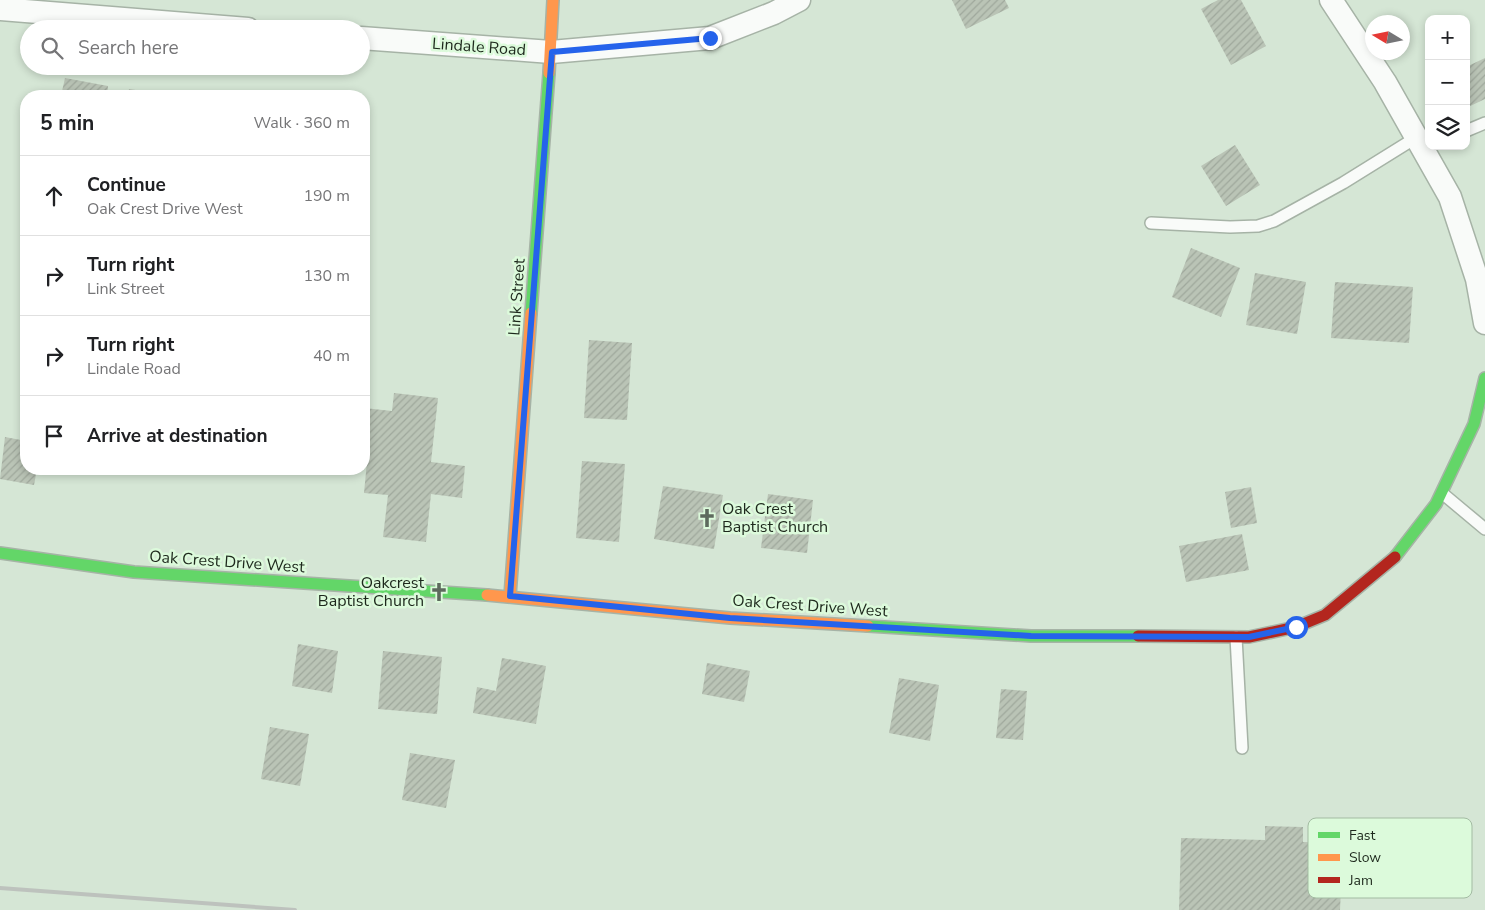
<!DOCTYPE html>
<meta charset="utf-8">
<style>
:root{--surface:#fff;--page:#f6f6f6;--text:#202124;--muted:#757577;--line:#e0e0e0}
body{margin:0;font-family:"Nunito Sans",sans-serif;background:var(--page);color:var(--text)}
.controls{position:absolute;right:15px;top:15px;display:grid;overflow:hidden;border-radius:10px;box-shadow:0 2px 8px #0003}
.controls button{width:45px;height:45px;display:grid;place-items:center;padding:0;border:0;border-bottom:1px solid var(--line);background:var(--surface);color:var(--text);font:25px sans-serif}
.compass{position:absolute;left:1365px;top:15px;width:45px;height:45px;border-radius:50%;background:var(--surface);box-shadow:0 2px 8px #0003;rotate:280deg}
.stop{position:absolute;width:15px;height:15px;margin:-11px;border:4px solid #2563eb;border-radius:50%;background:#fff}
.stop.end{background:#2563eb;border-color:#fff;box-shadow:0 1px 5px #0008}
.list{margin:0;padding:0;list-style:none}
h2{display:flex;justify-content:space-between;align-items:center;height:65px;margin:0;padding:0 20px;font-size:21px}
h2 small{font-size:16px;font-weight:400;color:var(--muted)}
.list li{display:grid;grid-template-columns:32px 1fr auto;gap:15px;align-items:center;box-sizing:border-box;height:80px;padding:0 20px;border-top:1px solid var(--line)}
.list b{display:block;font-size:19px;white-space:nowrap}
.list p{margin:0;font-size:16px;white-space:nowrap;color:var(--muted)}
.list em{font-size:16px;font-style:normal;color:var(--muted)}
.icon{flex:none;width:28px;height:28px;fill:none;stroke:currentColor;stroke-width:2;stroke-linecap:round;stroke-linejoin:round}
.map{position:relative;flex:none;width:1485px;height:910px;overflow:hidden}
.search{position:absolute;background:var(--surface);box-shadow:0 2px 8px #0003;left:20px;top:20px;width:350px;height:55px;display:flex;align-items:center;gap:12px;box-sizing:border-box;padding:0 18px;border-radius:28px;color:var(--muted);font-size:19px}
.panel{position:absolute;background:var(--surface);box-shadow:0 2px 8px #0003;left:20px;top:90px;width:350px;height:385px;border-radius:20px}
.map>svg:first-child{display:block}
.building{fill:url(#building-hatch)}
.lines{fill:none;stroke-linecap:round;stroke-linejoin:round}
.lane-casing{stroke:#a6b3a6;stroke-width:14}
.street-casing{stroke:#a6b3a6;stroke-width:25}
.fast-casing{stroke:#a6b3a6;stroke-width:14}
.slow-casing{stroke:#a6b3a6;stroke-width:14}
.jam-casing{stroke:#a6b3a6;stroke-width:14}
.lane{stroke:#f9fbf9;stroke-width:11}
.street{stroke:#f9fbf9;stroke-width:22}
.fast{stroke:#63d668;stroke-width:11}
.slow{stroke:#ff974d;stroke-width:11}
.jam{stroke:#b3261e;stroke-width:11}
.rail{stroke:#bdc2bd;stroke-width:4}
.route{stroke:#2563eb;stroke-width:6}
.labels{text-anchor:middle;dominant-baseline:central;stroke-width:5;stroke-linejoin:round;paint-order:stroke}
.street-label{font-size:16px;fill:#1d281c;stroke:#dcfadb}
.poi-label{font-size:16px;fill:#1d281c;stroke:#dcfadb;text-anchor:start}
.key{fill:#dcfadb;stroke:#a3bba2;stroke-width:1}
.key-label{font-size:14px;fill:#1d281c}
</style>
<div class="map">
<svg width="1485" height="910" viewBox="0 0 1485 910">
<defs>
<pattern id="building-hatch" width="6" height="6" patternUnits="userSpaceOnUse" patternTransform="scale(1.25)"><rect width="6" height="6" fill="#bac4b6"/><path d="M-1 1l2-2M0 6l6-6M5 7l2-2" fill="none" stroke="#9fa89c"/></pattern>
</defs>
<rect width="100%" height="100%" fill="#d5e6d5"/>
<g class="building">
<path d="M952 0H1005L1009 8 966 29Z"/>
<path d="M1218 0H1241L1266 46 1231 65 1201 9Z"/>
<path d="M1485 58V99L1466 108V67Z"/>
<path d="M65 78 108 86 107 96H61Z"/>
<path d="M129 89 167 95V96H128Z"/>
<path d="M1235 145 1260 185 1226 206 1201 166Z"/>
<path d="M1191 248 1240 268 1221 317 1172 297Z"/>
<path d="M1255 273 1306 282 1297 334 1246 325Z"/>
<path d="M1335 282 1413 287 1409 343 1331 338Z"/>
<path d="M589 340 632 343 627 420 584 418Z"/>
<path d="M394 393 438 398 431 462 465 466 462 498 431 494 426 542 383 537 388 495 364 493 368 451H364V408L392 411Z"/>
<path d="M5 437 26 441V469H37L34 485 0 479Z"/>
<path d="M582 461 625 464 619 542 576 538Z"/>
<path d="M663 486 723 495 714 549 654 539Z"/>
<path d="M1251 487 1257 523 1231 528 1225 492Z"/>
<path d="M768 494 813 500 807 553 761 548Z"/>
<path d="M1242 534 1249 570 1186 582 1179 546Z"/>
<path d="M298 644 338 651 332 693 292 686Z"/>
<path d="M383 651 442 657 437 714 378 709Z"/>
<path d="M502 658 546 666 536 724 473 713 477 687 496 691Z"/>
<path d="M707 663 750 671 744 702 702 694Z"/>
<path d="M899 678 939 685 930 741 889 733Z"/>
<path d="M1001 689 1027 691 1023 740 996 738Z"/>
<path d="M270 727 309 734 300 786 261 779Z"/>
<path d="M410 753 455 760 446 808 402 800Z"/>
<path d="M1265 826 1303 827V842L1343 843 1340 910H1179L1181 838 1265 840Z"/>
</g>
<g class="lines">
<g class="lane-casing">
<g id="lane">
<path d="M1466 131 1485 123"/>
<path d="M1151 223 1230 227 1258 226 1274 221 1343 183 1417 137"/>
<path d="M1442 493 1485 529"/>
<path d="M1236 637 1242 748"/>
</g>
</g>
<g class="street-casing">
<g id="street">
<path d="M1331 0 1385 82 1450 197 1477 279 1485 323"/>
<path d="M0 9 248 29"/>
<path d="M361 38 551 52 710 38 774 13 799 0"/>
</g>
</g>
<g class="fast-casing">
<g id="fast">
<path d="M531 313 549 73"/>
<path d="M0 553 134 572 487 595"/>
<path d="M1395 557 1436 504 1474 424 1485 378"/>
<path d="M868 626 1031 636H1138"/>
</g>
</g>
<g class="slow-casing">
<g id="slow">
<path d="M549 73 553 0"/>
<path d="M487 595 730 618 868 626"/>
<path d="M510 596 531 313"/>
</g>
</g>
<g class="jam-casing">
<path id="jam" d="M1138 636 1249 637 1296 627 1325 615 1395 557"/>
</g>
<use href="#lane" class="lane"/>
<use href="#street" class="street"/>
<use href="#fast" class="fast"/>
<use href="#slow" class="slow"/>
<use href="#jam" class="jam"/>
<path class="rail" d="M0 888 295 910"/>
</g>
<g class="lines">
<path class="route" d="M710 38 552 52 510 596 730 618 1031 636 1249 637 1296 627"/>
</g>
<defs>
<g id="church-bare" transform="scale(1.5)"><path d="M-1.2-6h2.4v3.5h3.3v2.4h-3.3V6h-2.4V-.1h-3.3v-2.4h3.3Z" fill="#5d6a5d" stroke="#dcfadb" stroke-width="2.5" paint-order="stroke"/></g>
</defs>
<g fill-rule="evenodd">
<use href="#church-bare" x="707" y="518"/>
<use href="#church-bare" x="439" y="592"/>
</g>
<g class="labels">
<g class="street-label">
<text transform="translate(479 47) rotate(4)">Lindale Road</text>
<text transform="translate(517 297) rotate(-86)">Link Street</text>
<text transform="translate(227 562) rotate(4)">Oak Crest Drive West</text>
<text transform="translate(810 606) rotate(4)">Oak Crest Drive West</text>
</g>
<g class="poi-label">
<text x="722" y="509">Oak Crest<tspan x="722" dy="18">Baptist Church</tspan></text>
<text x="424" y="583" text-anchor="end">Oakcrest<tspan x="424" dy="18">Baptist Church</tspan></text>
</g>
</g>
<rect x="1308" y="818" width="164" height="80" rx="8" class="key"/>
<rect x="1318" y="832" width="22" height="6" fill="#63d668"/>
<rect x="1318" y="854" width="22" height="7" fill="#ff974d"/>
<rect x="1318" y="877" width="22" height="6" fill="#b3261e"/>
<g class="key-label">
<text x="1349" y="840">Fast</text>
<text x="1349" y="862">Slow</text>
<text x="1349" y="885">Jam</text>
</g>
</svg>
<div class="controls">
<button>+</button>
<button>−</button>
<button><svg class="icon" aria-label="layers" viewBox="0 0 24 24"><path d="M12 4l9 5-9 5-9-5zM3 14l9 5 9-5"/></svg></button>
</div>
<svg class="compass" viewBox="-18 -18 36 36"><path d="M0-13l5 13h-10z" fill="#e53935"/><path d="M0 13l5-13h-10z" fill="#757577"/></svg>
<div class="stop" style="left:1296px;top:627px"></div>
<div class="stop end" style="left:710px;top:38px"></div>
<div class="search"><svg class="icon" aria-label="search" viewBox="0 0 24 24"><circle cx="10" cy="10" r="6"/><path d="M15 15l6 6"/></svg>Search here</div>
<section class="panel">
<h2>5 min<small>Walk · 360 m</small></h2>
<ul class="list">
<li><svg class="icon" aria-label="ahead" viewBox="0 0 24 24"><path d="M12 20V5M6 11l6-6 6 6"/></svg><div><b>Continue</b><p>Oak Crest Drive West</p></div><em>190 m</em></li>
<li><svg class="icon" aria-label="right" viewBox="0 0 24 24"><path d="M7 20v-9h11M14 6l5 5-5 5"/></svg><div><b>Turn right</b><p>Link Street</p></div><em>130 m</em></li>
<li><svg class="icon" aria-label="right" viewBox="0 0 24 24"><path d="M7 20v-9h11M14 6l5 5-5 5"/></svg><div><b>Turn right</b><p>Lindale Road</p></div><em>40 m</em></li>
<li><svg class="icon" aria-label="arrive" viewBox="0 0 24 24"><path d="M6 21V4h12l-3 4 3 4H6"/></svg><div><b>Arrive at destination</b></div></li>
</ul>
</section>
</div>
